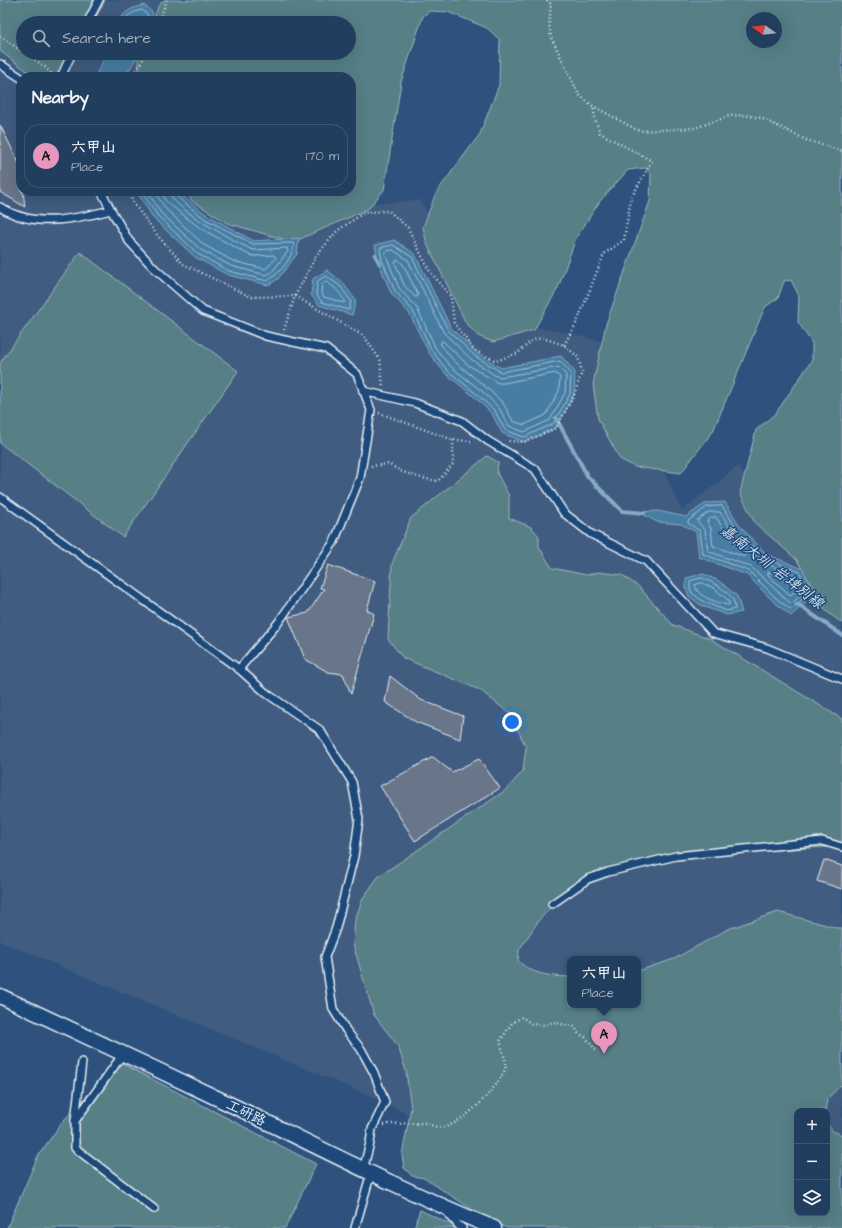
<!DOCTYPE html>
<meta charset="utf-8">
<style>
:root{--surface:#223e5e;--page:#2a4564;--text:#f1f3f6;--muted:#a2aebc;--line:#3f5773;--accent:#e797bd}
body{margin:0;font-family:"Architects Daughter","LXGW WenKai TC",sans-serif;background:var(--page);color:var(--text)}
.controls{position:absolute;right:12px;bottom:12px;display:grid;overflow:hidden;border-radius:8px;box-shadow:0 4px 16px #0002}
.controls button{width:36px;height:36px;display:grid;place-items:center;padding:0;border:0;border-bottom:1px solid var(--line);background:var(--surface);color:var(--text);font:20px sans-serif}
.compass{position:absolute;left:746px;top:12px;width:36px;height:36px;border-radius:50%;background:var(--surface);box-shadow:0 4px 16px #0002;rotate:285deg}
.you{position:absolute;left:512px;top:722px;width:14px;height:14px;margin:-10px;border:3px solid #fff;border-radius:50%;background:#1a73e8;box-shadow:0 0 0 6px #1a73e833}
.badge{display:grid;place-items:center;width:26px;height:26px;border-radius:50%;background:var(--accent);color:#111;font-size:13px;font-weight:700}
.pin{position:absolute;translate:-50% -33px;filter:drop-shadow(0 1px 2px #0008)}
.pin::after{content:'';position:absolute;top:21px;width:14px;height:12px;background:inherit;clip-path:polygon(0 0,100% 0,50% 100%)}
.popup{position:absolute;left:567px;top:956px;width:74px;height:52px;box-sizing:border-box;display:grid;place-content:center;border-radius:8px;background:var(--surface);filter:drop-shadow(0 1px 3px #0005);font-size:13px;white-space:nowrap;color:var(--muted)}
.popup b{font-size:15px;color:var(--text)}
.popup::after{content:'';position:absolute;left:50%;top:100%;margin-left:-8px;border:8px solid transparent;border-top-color:var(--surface)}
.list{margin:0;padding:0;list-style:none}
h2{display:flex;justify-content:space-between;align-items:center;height:52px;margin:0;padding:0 16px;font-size:17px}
h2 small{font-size:13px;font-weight:400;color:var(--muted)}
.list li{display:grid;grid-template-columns:26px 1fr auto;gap:12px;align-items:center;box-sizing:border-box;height:64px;margin:0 8px 8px;padding:0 8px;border:1px solid var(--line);border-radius:16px}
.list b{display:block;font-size:15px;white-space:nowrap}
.list p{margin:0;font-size:13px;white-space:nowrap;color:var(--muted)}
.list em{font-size:13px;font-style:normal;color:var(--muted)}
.icon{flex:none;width:22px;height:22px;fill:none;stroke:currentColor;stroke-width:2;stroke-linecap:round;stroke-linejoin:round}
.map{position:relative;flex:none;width:842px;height:1228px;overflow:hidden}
.search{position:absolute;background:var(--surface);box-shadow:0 4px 16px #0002;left:16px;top:16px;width:340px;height:44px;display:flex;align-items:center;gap:10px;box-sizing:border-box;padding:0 14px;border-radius:22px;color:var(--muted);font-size:15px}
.panel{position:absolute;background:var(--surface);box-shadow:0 4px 16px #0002;left:16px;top:72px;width:340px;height:124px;border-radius:16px}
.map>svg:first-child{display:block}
.built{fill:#405c80;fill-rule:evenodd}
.green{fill:#567f86;stroke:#9fb8bf;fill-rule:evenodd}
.water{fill:#467da3;stroke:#87abc5}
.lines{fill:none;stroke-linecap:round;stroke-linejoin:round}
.shore{stroke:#a7c3d6;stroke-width:1}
.stream{stroke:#87abc5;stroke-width:4}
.building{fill:#697488;stroke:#e8f1f8}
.service-casing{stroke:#e8f1f8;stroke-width:10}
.minor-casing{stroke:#e8f1f8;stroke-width:17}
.path{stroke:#e8f1f8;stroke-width:2.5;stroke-dasharray:1 3;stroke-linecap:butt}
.service{stroke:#1f4a7a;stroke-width:7}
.minor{stroke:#1f4a7a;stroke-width:14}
.labels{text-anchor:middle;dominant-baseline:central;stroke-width:3;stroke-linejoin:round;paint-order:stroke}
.street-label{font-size:14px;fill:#e8f1f8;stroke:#1f4a7a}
.water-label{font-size:15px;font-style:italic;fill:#d0e0eb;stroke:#1f4a7a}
</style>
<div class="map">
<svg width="842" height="1228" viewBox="0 0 842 1228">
<rect width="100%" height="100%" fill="#2e527d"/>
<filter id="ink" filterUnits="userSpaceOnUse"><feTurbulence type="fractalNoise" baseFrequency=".025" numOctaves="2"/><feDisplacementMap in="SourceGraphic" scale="8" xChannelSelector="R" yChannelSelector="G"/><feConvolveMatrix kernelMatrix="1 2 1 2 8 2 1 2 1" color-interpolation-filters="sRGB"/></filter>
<g filter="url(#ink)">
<g class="built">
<path d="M79 0H181L171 23H70Z"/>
<path d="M0 20 23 53H157L165 77H21V191H207L369 204 420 200 488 318 573 334 606 343 682 511 738 466 784 549 842 577V1163L827 1164V1111H797L492 1164 385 1102 0 941ZM570 959H638V1005H570Z"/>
</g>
<g class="green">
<path d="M0 0H105L93 23H23V53H78L57 77H35L0 51Z"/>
<path d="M164 0H842V623L826 611 797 560 755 523 740 493 756 430 776 413 812 360V343L798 322 799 296 791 280 784 281 778 298 765 307 713 431 681 473 635 467 620 459 598 419 593 384 606 324 650 201 651 174 645 168 628 170 600 201 576 238 558 288 534 330 493 342 478 336 466 323 427 244 423 227 436 193 480 134 499 85 500 40 487 28 448 12 430 11 423 16 401 82 384 190 368 209 293 242 227 223 191 200 188 191H351V77H140L138 60 140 53H349V23H152L159 5ZM752 18H776V42H752Z"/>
<path d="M80 252 238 371 123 537 0 443V363Z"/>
<path d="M487 456 498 462 497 473 509 496V518L531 527 539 536V547L552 568 587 575 598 572 622 575 639 587 673 625 711 639 842 719V846L680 856 599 877 555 903 539 920 519 950 518 961C533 975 550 976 570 977V1005H638V971L674 959 728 929 778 912 837 928H842V1084L827 1099 825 1111H797V1213H827V1124L833 1131 842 1135V1228H507L490 1221 424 1178 412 1176 404 1168 402 1155 411 1108 406 1071 398 1046 374 1015 353 944 355 920 363 898 378 877 506 790 523 771 526 747 510 714 480 690 403 658 388 639 392 564 411 518Z"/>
<path d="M119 1062 316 1164 285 1228H7L38 1156 63 1121Z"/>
<path d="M420 1210 458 1228H414Z"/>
</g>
<g class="water">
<path d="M144 5 153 13 149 23H119C123 11 132 8 144 5Z"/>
<path d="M107 53H138L135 61 124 77H95Z"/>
<path d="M136 191H176L207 215 254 241 299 238 297 254 278 279 268 285 228 275 195 257 154 219Z"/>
<path d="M394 240 415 254 451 328 477 353 501 368 561 356 575 372 574 395 556 428 524 442 502 433 492 414 477 399 444 372 429 353 409 313 391 293 378 261 375 245Z"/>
<path d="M327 270 343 283 356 301 352 315 319 305 311 295 313 279Z"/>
<path d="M725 502 740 526 766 554 803 569 814 595 791 616 773 601 747 575 699 557 696 532 681 524 657 522 639 512 658 511 686 517 706 503Z"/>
<path d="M703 574 719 581 737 596 742 612 727 615 702 606 689 596 686 588V578Z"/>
</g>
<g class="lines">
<g class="shore">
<path d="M123 23C126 14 134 12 142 10L148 15 146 23"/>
<path d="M141 191 158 216 198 254 229 271 267 281C279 274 293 258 294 244L293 243 253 244 205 219 176 196 174 191"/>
<path d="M147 191 161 213 201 250 231 266 266 275 272 272 288 251 287 248 254 250 250 249C234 240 170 208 169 191"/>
<path d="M154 191 166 209 204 245 233 261 265 269 268 267 276 258 274 255 254 256 249 255 200 228 168 203 164 198 163 191"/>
<path d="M393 245 412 257 448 330 475 356 501 372 560 361 571 373 570 394 553 424 524 437 505 430 495 411 479 396 447 370 432 351 413 311 395 291 382 260 380 250 381 248Z"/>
<path d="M393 250 408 260 444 333 471 359 496 376 501 377 559 367 566 375 565 393 550 420 524 432 509 426 499 408 483 392 450 366 436 349 417 308 399 288 385 253 387 251Z"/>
<path d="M398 260 403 264 418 295 417 297H415L404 285 395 263 396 261Z"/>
<path d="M326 276 340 286 351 301 349 310 322 302 316 294 317 282Z"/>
<path d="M325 282C334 284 340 294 345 301L344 303 324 297 321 292 322 285Z"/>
<path d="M443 341 468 365 498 383H504L555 373 560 377 559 391 546 415 524 425 513 421 503 403 487 388 455 362 441 345V342Z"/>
<path d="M722 506 737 529 763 557 800 572 808 594 792 609H790L776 598 749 571 703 554 700 531 688 523V521L707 507Z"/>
<path d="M709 512H720L733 532 760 561 796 576 802 592V594L792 603H790L751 567 708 551 705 530 697 521Z"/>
<path d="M716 517 728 536 745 554V557L713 546 711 529 707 521 711 518Z"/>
<path d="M771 572 791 580 795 592 790 595 768 575V573Z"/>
<path d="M703 578C715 584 736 593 735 609L727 611 704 602 692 593 690 588V581Z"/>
<path d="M702 583 714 588 729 601V605H727C717 602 696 597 695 585Z"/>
</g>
<g class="stream">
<path d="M375 255 380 264"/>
<path d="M556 418 588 477 622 511 644 513"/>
<path d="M797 604 842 635"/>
</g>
</g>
<g class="building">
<path d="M0 125 20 165 21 191H23L25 207 0 192Z"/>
<path d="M328 565 375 581 367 610 374 614 351 694 343 674 328 672 305 659 288 617 308 613 324 589 320 588Z"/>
<path d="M390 676 421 700 463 716 460 739 416 722 385 702Z"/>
<path d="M433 757 452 772 479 759 500 788 415 841 380 786Z"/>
<path d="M824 860 842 866V889L817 881Z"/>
</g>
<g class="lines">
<g class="service-casing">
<g id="service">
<path d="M87 23 99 0"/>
<path d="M0 64 21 78"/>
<path d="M61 77 72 53"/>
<path d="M101 191 111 210 129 241 155 269 203 311 266 336 326 349 357 374 371 410 360 478 334 542 278 623 239 669"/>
<path d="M0 207C33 229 75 219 111 210"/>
<path d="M363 391 415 403 462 421 488 441 535 469 564 513 591 534 646 561 713 633 767 648 842 679"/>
<path d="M0 497 239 669 266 693 320 730 352 782 359 819 354 856 336 928 325 957 333 1009 346 1030 361 1049 374 1073 385 1102 372 1129 370 1143 363 1170"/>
<path d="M552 904 588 879 608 872 676 856 822 841 842 847"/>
<path d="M123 1054 75 1121V1148L154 1209"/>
<path d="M75 1121 82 1062"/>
<path d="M446 1211 459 1226 462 1228"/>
<path d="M355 1228 371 1173"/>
</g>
</g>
<g class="minor-casing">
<path id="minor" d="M0 996C81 1034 163 1072 244 1111 326 1151 408 1193 494 1228"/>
</g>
<g class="path">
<path d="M547 0 551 4 549 25 551 37 579 95 593 106 639 131 695 128 729 116 745 115 761 118 806 140 842 151"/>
<path d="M158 23 167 0"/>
<path d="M0 36 23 52"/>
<path d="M25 53 44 66 52 74"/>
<path d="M132 77 142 62 146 53"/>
<path d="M128 191 134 204 158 236 183 264 251 297 295 296 364 336 380 360 383 387"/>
<path d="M284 330 295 296 316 256 337 231 365 212 389 211 408 228 429 270 451 297 454 323 474 350 496 361 518 353 532 340 543 338 564 345 578 357 582 372 574 395 556 428 524 442 508 441"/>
<path d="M564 345 577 322 604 254 624 240 631 198 652 161 600 133 595 119 593 107"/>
<path d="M379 413 453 440 471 441"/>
<path d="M371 466 389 464 400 471 421 478 438 481 453 464V440"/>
<path d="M384 1125 390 1124 426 1123C431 1125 437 1128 443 1127 460 1127 506 1081 506 1064 506 1062 501 1045 500 1041L512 1023 522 1017 532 1024 544 1025 553 1022 575 1027 578 1033 585 1037 596 1050"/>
</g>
<use href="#service" class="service"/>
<use href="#minor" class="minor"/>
</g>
</g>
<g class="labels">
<g class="street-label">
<text transform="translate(246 1113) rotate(26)">工研路</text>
</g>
<g class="water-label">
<text transform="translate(772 567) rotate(38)">嘉南大圳 岩埤別線</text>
</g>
</g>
</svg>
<div class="controls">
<button>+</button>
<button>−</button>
<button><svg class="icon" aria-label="layers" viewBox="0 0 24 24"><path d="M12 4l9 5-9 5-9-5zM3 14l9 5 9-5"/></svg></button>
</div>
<svg class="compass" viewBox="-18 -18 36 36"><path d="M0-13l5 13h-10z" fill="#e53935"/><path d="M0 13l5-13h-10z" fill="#a2aebc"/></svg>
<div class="you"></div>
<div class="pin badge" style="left:604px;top:1054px">A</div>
<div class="popup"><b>六甲山</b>Place</div>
<div class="search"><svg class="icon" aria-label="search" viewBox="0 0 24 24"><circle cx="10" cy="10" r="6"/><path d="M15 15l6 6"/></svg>Search here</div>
<section class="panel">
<h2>Nearby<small></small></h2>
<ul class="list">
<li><span class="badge">A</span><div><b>六甲山</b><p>Place</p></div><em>170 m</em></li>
</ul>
</section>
</div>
